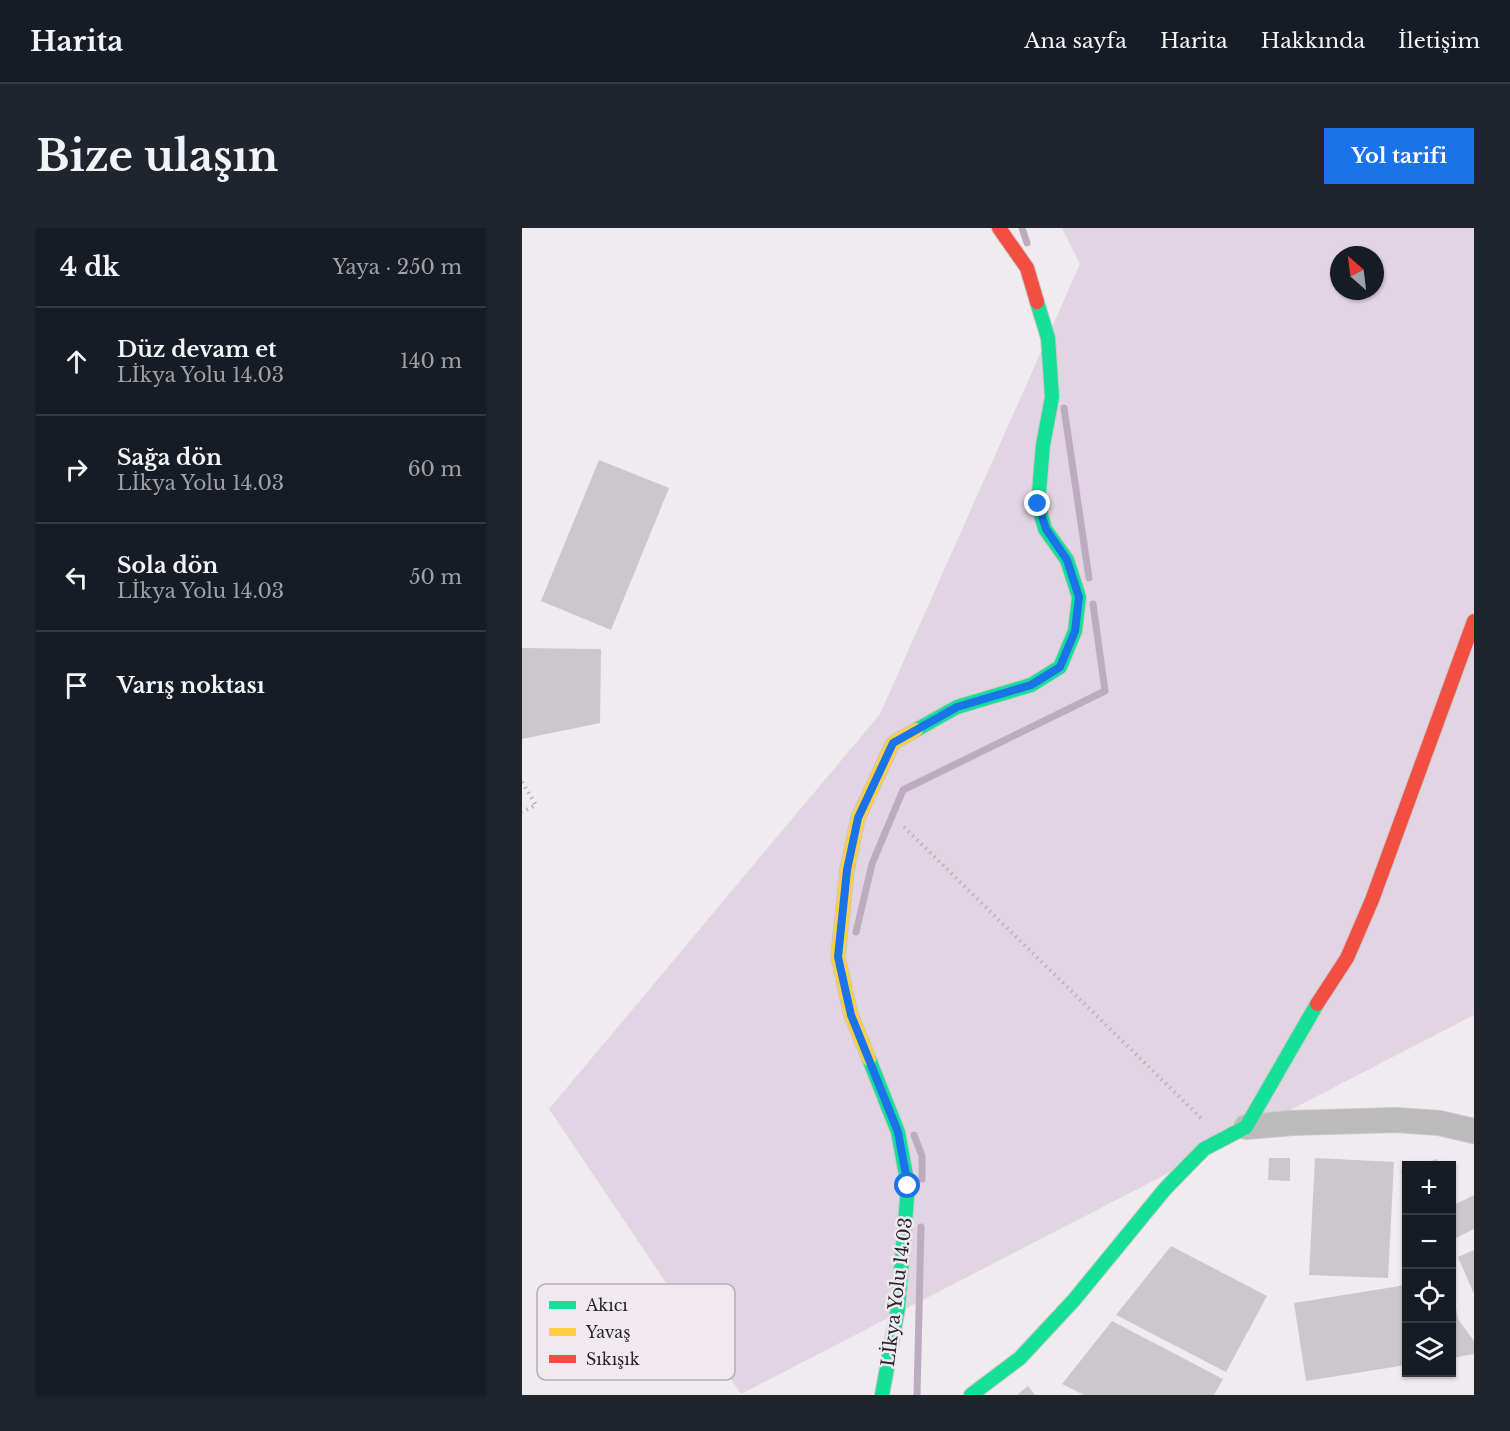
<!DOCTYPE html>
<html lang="tr">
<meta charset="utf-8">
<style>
:root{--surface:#171b24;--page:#20242c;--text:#f1f3f6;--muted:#9ea1a6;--line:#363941;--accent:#1a73e8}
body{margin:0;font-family:"Libre Baskerville",serif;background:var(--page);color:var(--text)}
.controls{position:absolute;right:18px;bottom:18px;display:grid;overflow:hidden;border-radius:0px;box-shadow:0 2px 4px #0004}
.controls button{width:54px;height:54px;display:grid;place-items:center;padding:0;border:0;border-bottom:2px solid var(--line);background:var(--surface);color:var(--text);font:30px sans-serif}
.compass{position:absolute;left:808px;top:18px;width:54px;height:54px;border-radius:50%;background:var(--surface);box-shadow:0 2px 4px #0004;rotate:332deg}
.stop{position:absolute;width:18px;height:18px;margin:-14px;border:4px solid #1a73e8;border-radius:50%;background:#fff}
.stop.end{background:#1a73e8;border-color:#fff;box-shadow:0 2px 6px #0008}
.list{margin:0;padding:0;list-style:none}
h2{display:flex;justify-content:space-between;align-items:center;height:78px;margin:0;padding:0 24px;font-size:26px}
h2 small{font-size:20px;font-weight:400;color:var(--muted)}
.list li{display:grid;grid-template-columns:39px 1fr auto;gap:18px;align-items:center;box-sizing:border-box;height:108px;padding:0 24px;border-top:2px solid var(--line)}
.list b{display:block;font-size:22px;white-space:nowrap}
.list p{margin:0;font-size:20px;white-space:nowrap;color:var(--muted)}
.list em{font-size:20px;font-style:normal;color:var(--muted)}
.icon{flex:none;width:33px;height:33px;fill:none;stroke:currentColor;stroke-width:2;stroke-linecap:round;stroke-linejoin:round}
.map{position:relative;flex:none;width:952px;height:1167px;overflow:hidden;border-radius:0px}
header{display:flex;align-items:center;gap:36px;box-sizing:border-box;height:84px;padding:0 30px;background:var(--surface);border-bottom:2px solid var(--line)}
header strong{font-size:28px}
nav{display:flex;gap:33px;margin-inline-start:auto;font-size:21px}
.intro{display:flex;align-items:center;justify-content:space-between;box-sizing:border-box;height:144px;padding:0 36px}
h1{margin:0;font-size:42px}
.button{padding:15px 27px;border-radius:0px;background:var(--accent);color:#fff;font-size:21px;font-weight:700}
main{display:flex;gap:36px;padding:0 36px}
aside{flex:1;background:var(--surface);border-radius:0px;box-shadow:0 2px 4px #0004}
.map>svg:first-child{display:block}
.green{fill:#e2d5e3;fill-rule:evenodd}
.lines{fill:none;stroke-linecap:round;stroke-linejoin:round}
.stream{stroke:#bdabbf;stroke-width:7}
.building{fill:#cbc8cb}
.street-casing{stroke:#cac8ca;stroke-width:26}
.fast-casing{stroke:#cac8ca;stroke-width:16}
.slow-casing{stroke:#cac8ca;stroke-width:16}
.jam-casing{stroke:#cac8ca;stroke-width:16}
.path{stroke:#b6b5b6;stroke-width:4;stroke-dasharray:1.5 4.5;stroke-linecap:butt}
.street{stroke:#bbb;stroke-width:24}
.fast{stroke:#16e098;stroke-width:14}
.slow{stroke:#ffcf43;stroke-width:14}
.jam{stroke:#f24e42;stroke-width:14}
.route{stroke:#1a73e8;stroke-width:8}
.labels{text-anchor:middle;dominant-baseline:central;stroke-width:5;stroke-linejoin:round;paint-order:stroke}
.street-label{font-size:18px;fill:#282628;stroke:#f0eaf0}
.key{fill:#f0eaf0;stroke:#b4afb4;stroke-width:1.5}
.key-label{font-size:16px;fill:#282628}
</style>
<header>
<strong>Harita</strong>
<nav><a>Ana sayfa</a><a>Harita</a><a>Hakkında</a><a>İletişim</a></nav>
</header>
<div class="intro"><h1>Bize ulaşın</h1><a class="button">Yol tarifi</a></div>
<main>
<aside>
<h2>4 dk<small>Yaya · 250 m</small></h2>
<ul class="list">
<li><svg class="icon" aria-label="ahead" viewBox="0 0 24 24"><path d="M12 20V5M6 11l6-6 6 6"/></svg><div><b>Düz devam et</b><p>Lİkya Yolu 14.03</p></div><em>140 m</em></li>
<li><svg class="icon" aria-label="right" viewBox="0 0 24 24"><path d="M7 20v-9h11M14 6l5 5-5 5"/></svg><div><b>Sağa dön</b><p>Lİkya Yolu 14.03</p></div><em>60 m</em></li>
<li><svg class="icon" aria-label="left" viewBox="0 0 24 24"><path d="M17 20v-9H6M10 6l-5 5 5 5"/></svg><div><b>Sola dön</b><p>Lİkya Yolu 14.03</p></div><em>50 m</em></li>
<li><svg class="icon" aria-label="arrive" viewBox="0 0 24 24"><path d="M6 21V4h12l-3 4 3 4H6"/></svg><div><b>Varış noktası</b></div></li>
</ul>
</aside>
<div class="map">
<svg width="952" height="1167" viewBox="0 0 952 1167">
<rect width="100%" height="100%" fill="#efebef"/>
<path class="green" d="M540 0H952V787L219 1166 27 881 358 486 558 36ZM817 27H853V63H817Z"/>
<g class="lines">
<g class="stream">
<path d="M500 0 505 15"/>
<path d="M542 180 567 350"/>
<path d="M334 704 350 636 381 562 583 463 571 376"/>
<path d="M392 907 400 928V951"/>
<path d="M395 1167 399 999"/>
</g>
</g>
<g class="building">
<path d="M77 232 147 260 89 402 19 373Z"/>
<path d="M0 420 79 421 78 495 0 511Z"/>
<path d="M747 930H768V953L746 952Z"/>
<path d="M793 930 872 934 866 1050 787 1047Z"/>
<path d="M915 931 917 938H896V937Z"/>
<path d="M884 940V960L879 942Z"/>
<path d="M952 967V1001L934 1010 930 1001V978Z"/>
<path d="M649 1018 745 1068 704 1144 594 1087Z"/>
<path d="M952 1022V1066L936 1029Z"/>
<path d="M884 1057V1137L784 1153 772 1075Z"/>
<path d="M930 1060 936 1091 952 1113V1126L930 1130Z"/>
<path d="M590 1093 701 1151 692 1167H562L540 1156Z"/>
<path d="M506 1158 513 1167H495Z"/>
</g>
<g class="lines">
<g class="street-casing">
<path id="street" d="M724 899 770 895 874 892 917 895 952 903"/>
</g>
<g class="fast-casing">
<g id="fast">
<path d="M394 502 435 479 509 457 538 439 553 403 557 369 545 332 523 301 516 276 521 217 530 169 526 110 515 74"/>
<path d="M347 831 376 904 386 958 376 1080 360 1167"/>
<path d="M449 1167 498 1130 552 1072 643 961 682 921 724 899 795 776"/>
</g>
</g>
<g class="slow-casing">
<path id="slow" d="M347 831 329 787 316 729 325 642 336 590 371 515 394 502"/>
</g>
<g class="jam-casing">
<g id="jam">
<path d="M477 0 505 40 515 74"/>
<path d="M795 776 825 730 850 672 952 393"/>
</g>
</g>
<g class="path">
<path d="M0 554 14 577 0 584"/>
<path d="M382 599 681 892"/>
</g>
<use href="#street" class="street"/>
<use href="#fast" class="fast"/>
<use href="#slow" class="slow"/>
<use href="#jam" class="jam"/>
</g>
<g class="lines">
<path class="route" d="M386 958 376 904 329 787 316 729 325 642 336 590 371 515 435 479 509 457 538 439 553 403 557 369 545 332 524 301 516 276"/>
</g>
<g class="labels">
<g class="street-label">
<text transform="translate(375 1064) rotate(-83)">Lİkya Yolu 14.03</text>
</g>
</g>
<rect x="15" y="1056" width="198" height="96" rx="9" class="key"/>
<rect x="27" y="1073" width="27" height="8" fill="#16e098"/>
<rect x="27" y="1100" width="27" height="8" fill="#ffcf43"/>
<rect x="27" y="1127" width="27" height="8" fill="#f24e42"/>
<g class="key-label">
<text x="64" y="1083">Akıcı</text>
<text x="64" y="1110">Yavaş</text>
<text x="64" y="1137">Sıkışık</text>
</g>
</svg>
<div class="controls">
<button>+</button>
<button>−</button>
<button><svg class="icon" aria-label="locate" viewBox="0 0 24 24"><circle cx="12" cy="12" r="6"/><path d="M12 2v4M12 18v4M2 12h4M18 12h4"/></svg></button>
<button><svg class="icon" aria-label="layers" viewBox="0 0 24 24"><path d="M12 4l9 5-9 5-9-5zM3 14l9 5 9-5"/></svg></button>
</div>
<svg class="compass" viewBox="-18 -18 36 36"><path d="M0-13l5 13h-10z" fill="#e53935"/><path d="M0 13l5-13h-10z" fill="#9ea1a6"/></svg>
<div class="stop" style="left:386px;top:958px"></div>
<div class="stop end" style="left:516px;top:276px"></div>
</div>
</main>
